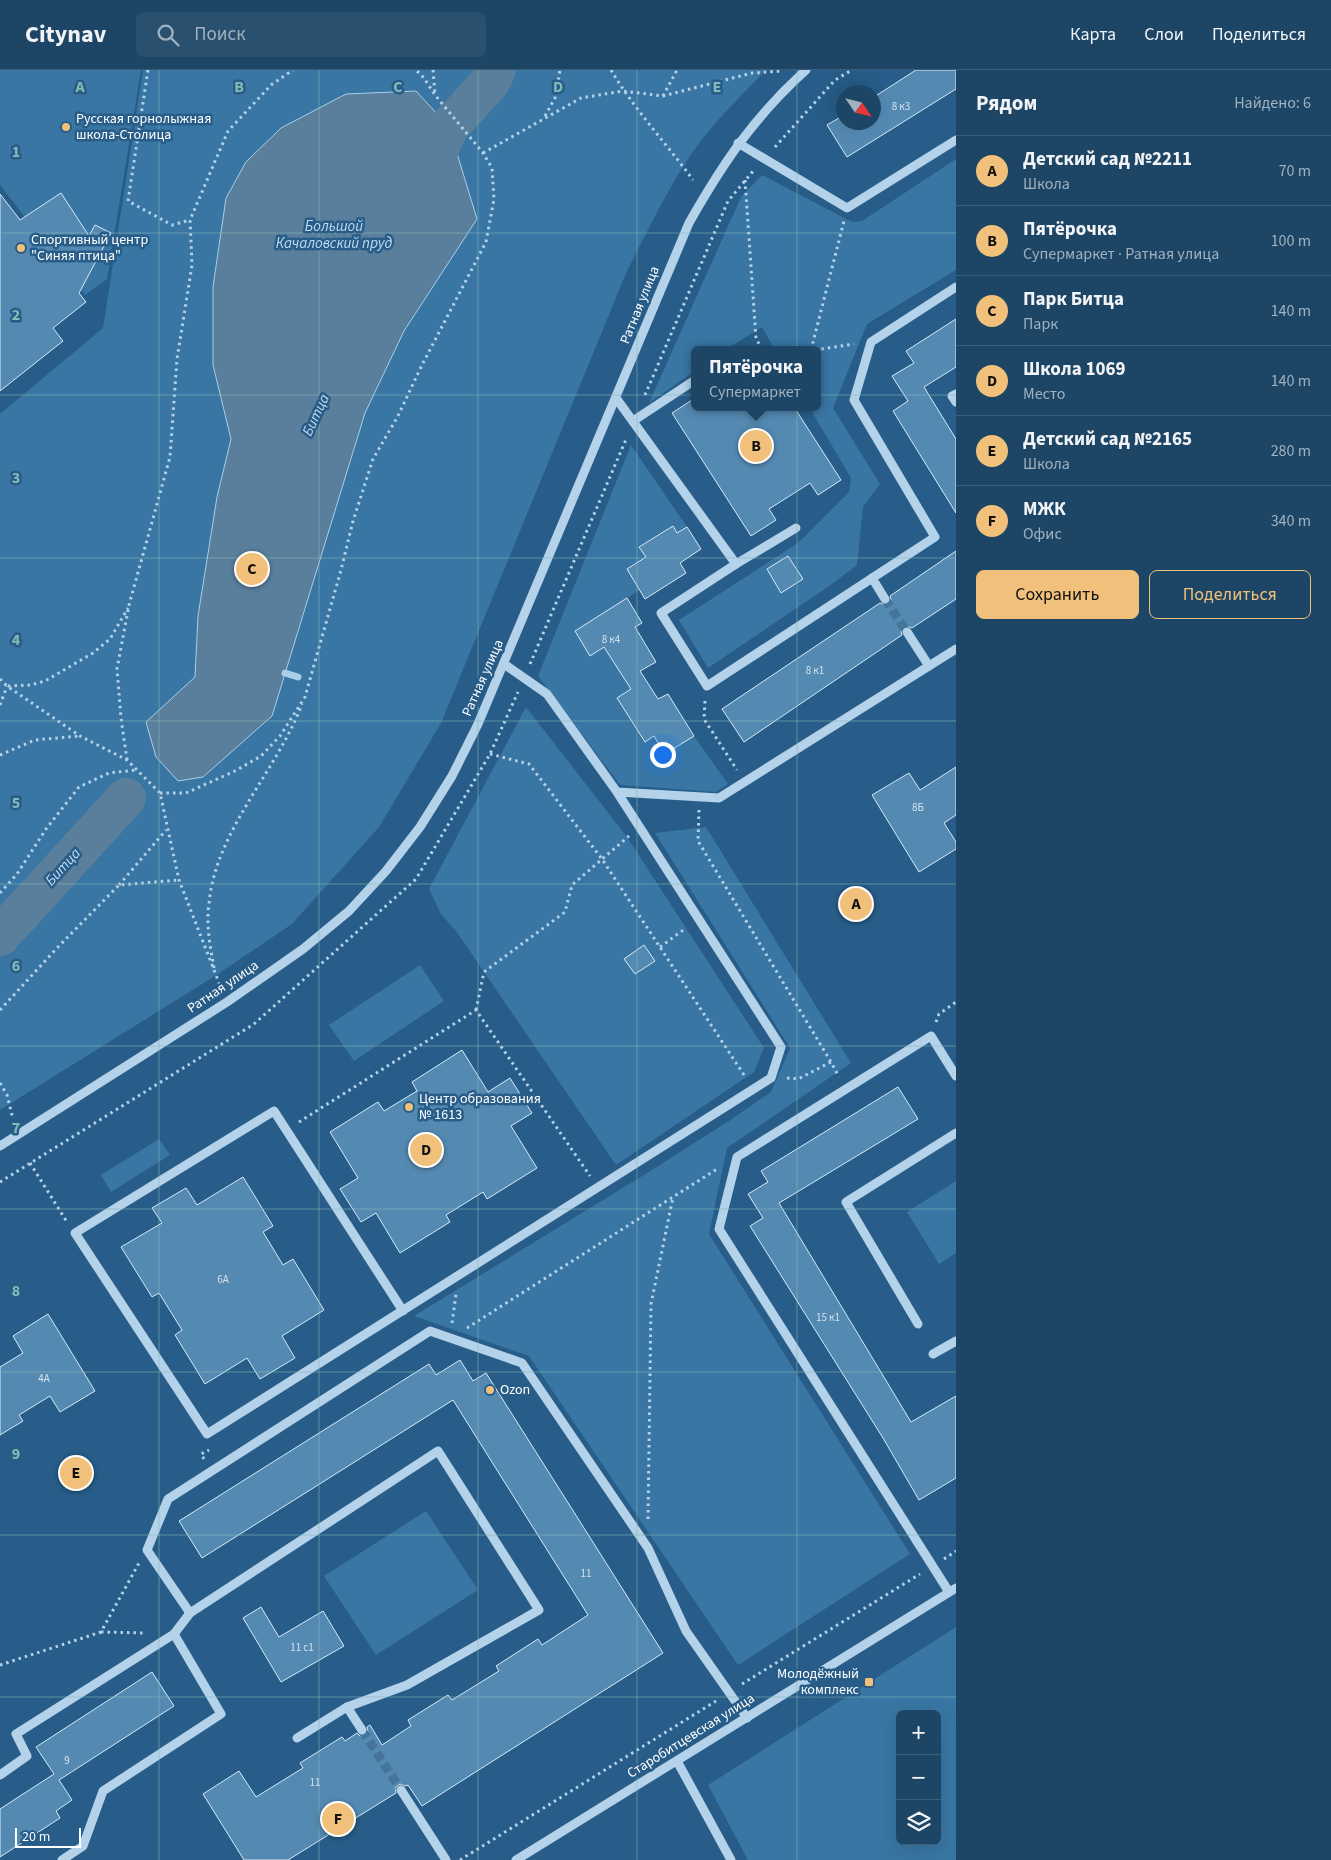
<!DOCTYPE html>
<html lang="ru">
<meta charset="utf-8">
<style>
:root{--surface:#1d4666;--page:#2a506f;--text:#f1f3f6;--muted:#a0b1bf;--line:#3b5e7a;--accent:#f1c07a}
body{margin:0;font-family:"Source Sans 3",sans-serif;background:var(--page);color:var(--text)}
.controls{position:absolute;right:15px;bottom:15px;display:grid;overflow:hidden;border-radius:8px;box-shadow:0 5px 20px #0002}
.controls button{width:45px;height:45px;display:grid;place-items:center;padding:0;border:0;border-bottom:1px solid var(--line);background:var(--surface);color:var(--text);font:25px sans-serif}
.compass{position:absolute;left:836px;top:15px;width:45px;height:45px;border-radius:50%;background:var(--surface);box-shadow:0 5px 20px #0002;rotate:125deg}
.scale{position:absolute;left:15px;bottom:12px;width:66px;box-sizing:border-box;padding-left:5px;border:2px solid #fff;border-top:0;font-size:14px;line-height:18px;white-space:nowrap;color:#fff;-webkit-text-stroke:4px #275d88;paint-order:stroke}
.you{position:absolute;left:662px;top:684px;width:18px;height:18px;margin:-12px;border:4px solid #fff;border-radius:50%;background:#1a73e8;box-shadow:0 0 0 8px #1a73e833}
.badge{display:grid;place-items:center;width:32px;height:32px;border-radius:50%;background:var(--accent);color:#111;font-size:16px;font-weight:700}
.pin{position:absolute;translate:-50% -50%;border:2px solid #fff;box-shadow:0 1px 5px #0006}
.popup{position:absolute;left:691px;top:276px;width:130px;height:65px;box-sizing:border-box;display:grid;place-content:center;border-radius:8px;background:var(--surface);filter:drop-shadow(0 1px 4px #0005);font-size:16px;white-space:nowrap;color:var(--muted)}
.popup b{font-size:19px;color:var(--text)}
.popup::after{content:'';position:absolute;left:50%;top:100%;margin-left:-10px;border:10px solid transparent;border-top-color:var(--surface)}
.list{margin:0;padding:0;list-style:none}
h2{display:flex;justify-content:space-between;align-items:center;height:65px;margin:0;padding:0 20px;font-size:21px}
h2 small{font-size:16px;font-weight:400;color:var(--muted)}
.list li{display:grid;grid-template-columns:32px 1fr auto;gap:15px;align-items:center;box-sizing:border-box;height:70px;padding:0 20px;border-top:1px solid var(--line)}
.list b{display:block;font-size:19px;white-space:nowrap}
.list p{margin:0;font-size:16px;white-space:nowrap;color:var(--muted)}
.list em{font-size:16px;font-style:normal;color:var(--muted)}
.actions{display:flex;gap:10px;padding:15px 20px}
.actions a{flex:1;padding:11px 0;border:1px solid var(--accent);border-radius:8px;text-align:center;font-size:18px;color:var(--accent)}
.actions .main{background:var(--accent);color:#111}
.icon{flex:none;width:28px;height:28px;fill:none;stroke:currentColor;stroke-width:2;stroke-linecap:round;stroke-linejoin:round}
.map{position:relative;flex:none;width:956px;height:1790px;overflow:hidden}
header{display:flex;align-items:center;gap:30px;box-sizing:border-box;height:70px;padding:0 25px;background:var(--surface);border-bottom:1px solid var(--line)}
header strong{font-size:24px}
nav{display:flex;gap:28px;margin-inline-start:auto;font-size:18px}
.search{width:350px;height:45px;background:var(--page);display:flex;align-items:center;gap:12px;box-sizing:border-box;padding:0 18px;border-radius:8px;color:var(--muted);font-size:19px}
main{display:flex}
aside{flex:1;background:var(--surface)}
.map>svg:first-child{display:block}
.green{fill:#3976a3;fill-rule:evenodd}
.water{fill:#5a7f9c;stroke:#a9cee9}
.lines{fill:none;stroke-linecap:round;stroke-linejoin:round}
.stream{stroke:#a9cee9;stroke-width:7}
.river{stroke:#5a7f9c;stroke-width:40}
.building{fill:#5489b2;stroke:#d8eaf7}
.minor-tunnel{stroke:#47759a;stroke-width:9;stroke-dasharray:9 4.5;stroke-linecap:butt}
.path{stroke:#b4d2e9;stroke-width:3;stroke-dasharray:2.5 4;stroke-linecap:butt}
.minor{stroke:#b4d2e9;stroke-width:9}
.grid{fill:none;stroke:#87bab6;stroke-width:1;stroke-opacity:0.55}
.poi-dot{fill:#f1c07a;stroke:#275d88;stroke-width:2}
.labels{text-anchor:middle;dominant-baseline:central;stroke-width:5;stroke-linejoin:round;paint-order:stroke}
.number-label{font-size:11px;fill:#d4e2ec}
.poi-label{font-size:14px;fill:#fff;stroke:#275d88;text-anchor:start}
.street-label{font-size:14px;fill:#fff;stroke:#275d88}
.water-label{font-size:15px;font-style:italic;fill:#c0dcf0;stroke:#275d88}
.grid-label{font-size:16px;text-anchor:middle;font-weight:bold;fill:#87bab6;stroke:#275d88;stroke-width:5;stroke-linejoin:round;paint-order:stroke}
</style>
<header>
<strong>Citynav</strong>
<div class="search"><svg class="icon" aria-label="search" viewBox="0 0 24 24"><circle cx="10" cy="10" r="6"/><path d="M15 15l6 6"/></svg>Поиск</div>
<nav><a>Карта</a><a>Слои</a><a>Поделиться</a></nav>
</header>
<main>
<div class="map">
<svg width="956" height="1790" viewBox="0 0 956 1790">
<rect width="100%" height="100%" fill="#275d88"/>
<g class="green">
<path d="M0 0H141L107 209 85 225 0 115Z"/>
<path d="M143 0H766C740 27 711 55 690 86 666 122 647 162 627 201L441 653 379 757 292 854 215 906 0 1040V344L103 258Z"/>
<path d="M956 89V200L867 254 833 338 880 414 863 437 857 495 828 517 708 598 679 550 798 473 849 422 851 408 809 337H817V280H775L762 257 725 280H695V301L649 333 741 127 762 105 852 152 862 151Z"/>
<path d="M631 375 687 457 677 463 673 456 639 476 646 487 640 520 575 561 590 585 604 577 640 614 617 628 644 672 654 666 665 684 694 666 728 714 716 722 620 715 538 606Z"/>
<path d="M526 637 627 767 764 978 754 1002 616 1095 456 861 441 844 429 819Z"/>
<path d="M706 757 851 993 727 1078 709 1164 910 1484 738 1595 529 1286 414 1246 652 1100 732 1049 771 1022 790 978 655 763Z"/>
<path d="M420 895 444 931 354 991 329 955Z"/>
<path d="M159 1069 170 1085 111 1122 101 1105Z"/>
<path d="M956 1111V1183L939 1194 907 1142Z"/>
<path d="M426 1441 478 1520 376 1585 324 1506Z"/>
<path d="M956 1557V1790H748L708 1715ZM900 1644H937V1771H900Z"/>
</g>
<path class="water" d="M416 21 449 57 477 149 404 261 365 343 272 646 203 707 178 711 156 687 146 652 195 607 198 546 217 427 231 369 213 295V217L226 128 246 92 281 58 346 24Z"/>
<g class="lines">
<path class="stream" d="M285 603 298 607"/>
<g class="river">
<path d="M426 107 449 57 490 12 496 0"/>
<path d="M0 866 126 728"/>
</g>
</g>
<g class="building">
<path d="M916 0H956V19L847 87 827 55 844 45V52H874V27Z"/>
<path d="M61 123 89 166 95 155 111 163 79 223 86 232 53 258 63 271 0 321V124L20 150Z"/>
<path d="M956 249V297L924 317 956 369V443L893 341 908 331 892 306 914 293 906 281Z"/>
<path d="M695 328V337H794L841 410 818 425 810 413 769 439 776 450 751 466 672 343Z"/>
<path d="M673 456 677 463 687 457 701 479 680 493 686 503 645 529 627 499 646 487 639 477Z"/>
<path d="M956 481V529L912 558 907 556 903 557 901 562 902 565 744 672 722 639 880 533 885 535 889 534 891 529 890 526Z"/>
<path d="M788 486 803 509 781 523 767 499Z"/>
<path d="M627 528 642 553 635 557 656 592 640 601 658 629 668 624 694 666 665 684 654 666 645 672 617 628 631 619 604 577 590 586 575 561Z"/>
<path d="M956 697V745L944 753 956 772V779L919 802 872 725 909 703 920 720Z"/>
<path d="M644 875 655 891 635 904 624 889Z"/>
<path d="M462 980 488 1022 510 1008 532 1043 511 1056 537 1098 487 1129 483 1122 446 1145 450 1152 400 1183 376 1143 361 1152 340 1119 358 1108 330 1062 378 1032 384 1041 417 1021 412 1012Z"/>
<path d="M898 1017 918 1049 779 1133 911 1352 956 1326V1408L919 1430 883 1368 750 1156 763 1148 748 1124 768 1112 761 1101Z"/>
<path d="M243 1107 273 1156 263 1162 283 1195 293 1189 324 1240 282 1266 295 1288 260 1309 247 1288 205 1314 175 1265 182 1260 159 1223 152 1227 121 1177 162 1153 152 1138 186 1118 197 1135Z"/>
<path d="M48 1244 95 1321 60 1342 50 1326 19 1345 23 1351 0 1365V1297L23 1283 13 1266Z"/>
<path d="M460 1290 473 1311 486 1303 663 1583 422 1736 408 1715 406 1716 400 1714 395 1718 396 1723 288 1790H244L203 1724 239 1701 256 1727 303 1698 300 1693 342 1667 345 1671 357 1663 360 1666 365 1665 368 1662 367 1657 370 1655 382 1675 411 1656 408 1650 448 1625 452 1630 499 1601 496 1596 538 1569 542 1575 588 1545 453 1330 202 1488 179 1451 429 1294 436 1305Z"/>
<path d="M261 1537 279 1567 323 1541 344 1576 281 1612 243 1548Z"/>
<path d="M152 1602 174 1636 59 1710 72 1730 56 1741 60 1748 0 1787V1739L54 1704 36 1677Z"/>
</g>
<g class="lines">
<g class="minor-tunnel">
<path d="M885 529 907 562"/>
<path d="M362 1660 401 1720"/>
</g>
<g class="path">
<path d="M148 0 128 131 172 155 190 150"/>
<path d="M433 0 435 25"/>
<path d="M611 0C634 39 666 73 693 110"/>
<path d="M663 26 677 0"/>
<path d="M545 46 555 28 560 0"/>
<path d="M775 77 835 10 852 0"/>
<path d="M483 83 581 28 623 21 663 26 752 3 782 1"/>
<path d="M745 110 756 269 763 280"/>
<path d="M811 280 844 151"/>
<path d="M815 280 854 274"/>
<path d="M645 325 728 131 754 100"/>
<path d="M530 594 627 367"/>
<path d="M0 609 7 616 80 666 127 690 160 723 179 810 221 918"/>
<path d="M8 616 31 615 45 611 93 583 110 569 128 538"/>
<path d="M705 631 704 649 737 700"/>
<path d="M0 635 7 616"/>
<path d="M490 684 529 694 602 789 746 1008"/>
<path d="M0 685 35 670 79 666"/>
<path d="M127 690 121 648 117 599 129 535 170 387 177 289 192 195 190 150 228 61 271 15 293 0"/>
<path d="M160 723H186L235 701 261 686 280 666 305 627 341 500 353 451 373 389 398 346 421 297 486 172 494 129 492 98 483 83 435 25 424 8 416 0"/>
<path d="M699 740 698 771 831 992"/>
<path d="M119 815 166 760"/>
<path d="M0 823 17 804 46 759 79 717 109 703 136 700"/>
<path d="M660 877 686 858"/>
<path d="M214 898C210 876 206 855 209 833 216 760 277 701 302 634"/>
<path d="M0 940 57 878 119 815 179 810"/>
<path d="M476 940 484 902 565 842 572 815 629 766"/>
<path d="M936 952 939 944 956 932"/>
<path d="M787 1008 798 1009 831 992 839 1007"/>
<path d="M0 1013 7 1025 13 1049"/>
<path d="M299 1052 476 940 590 1106"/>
<path d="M30 1093 67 1152"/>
<path d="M0 1112 254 954 416 809 490 684 518 622"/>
<path d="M452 1253 456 1224"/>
<path d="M467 1258 717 1099"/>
<path d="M204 1389 201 1384 209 1380"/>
<path d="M648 1449 651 1234 673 1127"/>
<path d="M944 1489 956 1481"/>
<path d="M101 1562 145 1563"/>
<path d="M0 1595 101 1562 139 1493"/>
<path d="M742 1614 920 1504"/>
<path d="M460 1790 716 1631"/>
</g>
<g class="minor">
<path d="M738 73 847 138 956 70"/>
<path d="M956 324 952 326 956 332"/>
<path d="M616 328 736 494"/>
<path d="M633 351 695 310"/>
<path d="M796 458 736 494 661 543 707 616 935 467 854 330 871 272 956 217"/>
<path d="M872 508 885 529"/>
<path d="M907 562 929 596"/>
<path d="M504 594 547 624 617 722 719 728 956 579"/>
<path d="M0 1076 227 932 303 879 349 841 386 801 420 757 452 706 478 654 689 153C723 93 754 47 806 0"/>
<path d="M403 1241 274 1041 75 1163 207 1364 771 1008 781 977 617 722"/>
<path d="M918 1254 846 1132 956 1063"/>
<path d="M933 1284 956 1271"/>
<path d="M949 1522 719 1159 737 1087 931 966 956 1006"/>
<path d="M174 1564 190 1543"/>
<path d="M347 1637 362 1660"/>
<path d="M297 1668 347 1637 407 1615 539 1540 438 1381 190 1543 147 1480 168 1429 430 1261 522 1293 648 1478 686 1561 747 1648"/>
<path d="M677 1691 731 1790"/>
<path d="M0 1705 27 1686 16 1664 174 1564 221 1644 103 1721 83 1776 62 1790"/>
<path d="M401 1720 446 1790"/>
<path d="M516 1790 956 1518"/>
</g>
</g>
<path class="grid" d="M159 0V1790M319 0V1790M478 0V1790M637 0V1790M797 0V1790M0 163H956M0 325H956M0 488H956M0 651H956M0 814H956M0 976H956M0 1139H956M0 1302H956M0 1465H956M0 1627H956"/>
<g class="poi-dot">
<circle cx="66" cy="57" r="5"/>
<circle cx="21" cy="178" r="5"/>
<circle cx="409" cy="1037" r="5"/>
<circle cx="490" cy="1320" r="5"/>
<rect x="864" y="1607" width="10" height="10" rx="2.5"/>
</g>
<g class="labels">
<g class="number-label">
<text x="901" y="36">8 к3</text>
<text x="611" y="569">8 к4</text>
<text x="815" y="600">8 к1</text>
<text x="918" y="737">8Б</text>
<text x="223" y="1209">6А</text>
<text x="828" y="1247">15 к1</text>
<text x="44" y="1308">4А</text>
<text x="586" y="1503">11</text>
<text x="302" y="1577">11 с1</text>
<text x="67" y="1690">9</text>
<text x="315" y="1712">11</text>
</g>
<g class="poi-label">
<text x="76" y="49">Русская горнолыжная<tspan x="76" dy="16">школа-Столица</tspan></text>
<text x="31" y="170">Спортивный центр<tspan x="31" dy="16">"Синяя птица"</tspan></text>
<text x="419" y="1029">Центр образования<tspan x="419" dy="16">№ 1613</tspan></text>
<text x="500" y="1320">Ozon</text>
<text x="859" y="1604" text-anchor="end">Молодёжный<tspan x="859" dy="16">комплекс</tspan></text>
</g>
<g class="street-label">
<text transform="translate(640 235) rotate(-68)">Ратная улица</text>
<text transform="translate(483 608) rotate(-66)">Ратная улица</text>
<text transform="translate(223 917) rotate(-34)">Ратная улица</text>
<text transform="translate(691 1666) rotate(-32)">Старобитцевская улица</text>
</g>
<g class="water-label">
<text x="334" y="156">Большой<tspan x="334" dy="17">Качаловский пруд</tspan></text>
<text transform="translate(316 345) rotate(-65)">Битца</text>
<text transform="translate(63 797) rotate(-48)">Битца</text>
</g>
</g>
<g class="grid-label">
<text x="80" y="22">A</text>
<text x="239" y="22">B</text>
<text x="398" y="22">C</text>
<text x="558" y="22">D</text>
<text x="717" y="22">E</text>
<text x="16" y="87">1</text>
<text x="16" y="250">2</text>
<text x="16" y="413">3</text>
<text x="16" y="575">4</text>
<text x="16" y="738">5</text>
<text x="16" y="901">6</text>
<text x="16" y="1063">7</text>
<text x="16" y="1226">8</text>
<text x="16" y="1389">9</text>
</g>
</svg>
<div class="controls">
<button>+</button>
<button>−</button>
<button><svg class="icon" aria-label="layers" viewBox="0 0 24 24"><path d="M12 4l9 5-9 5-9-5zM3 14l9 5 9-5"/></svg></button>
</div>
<svg class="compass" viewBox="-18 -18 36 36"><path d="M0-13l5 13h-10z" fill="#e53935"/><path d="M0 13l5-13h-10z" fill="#a0b1bf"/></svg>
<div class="scale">20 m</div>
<div class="you"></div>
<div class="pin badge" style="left:856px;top:834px">A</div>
<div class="pin badge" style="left:756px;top:376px">B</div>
<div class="popup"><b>Пятёрочка</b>Супермаркет</div>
<div class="pin badge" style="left:252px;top:499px">C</div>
<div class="pin badge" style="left:426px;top:1080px">D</div>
<div class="pin badge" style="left:76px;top:1403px">E</div>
<div class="pin badge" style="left:338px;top:1749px">F</div>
</div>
<aside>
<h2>Рядом<small>Найдено: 6</small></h2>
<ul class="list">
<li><span class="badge">A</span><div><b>Детский сад №2211</b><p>Школа</p></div><em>70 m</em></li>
<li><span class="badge">B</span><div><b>Пятёрочка</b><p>Супермаркет · Ратная улица</p></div><em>100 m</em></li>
<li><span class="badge">C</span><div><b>Парк Битца</b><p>Парк</p></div><em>140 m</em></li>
<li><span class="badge">D</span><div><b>Школа 1069</b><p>Место</p></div><em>140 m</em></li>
<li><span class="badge">E</span><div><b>Детский сад №2165</b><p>Школа</p></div><em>280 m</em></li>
<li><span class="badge">F</span><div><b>МЖК</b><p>Офис</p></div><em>340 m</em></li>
</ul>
<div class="actions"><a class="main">Сохранить</a><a>Поделиться</a></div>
</aside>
</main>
